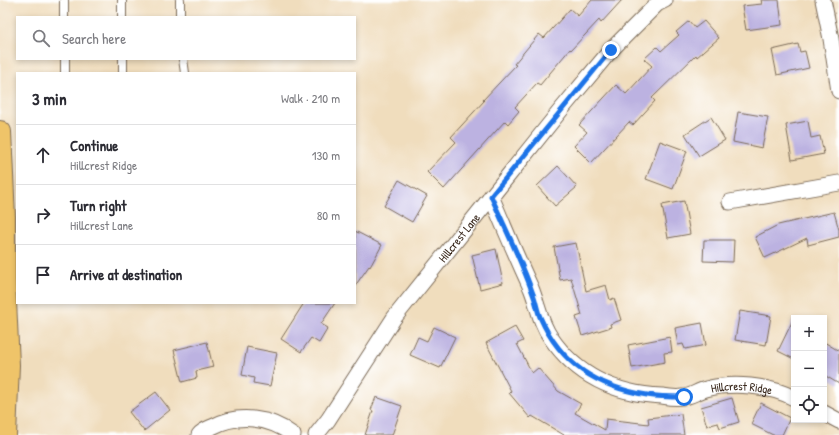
<!DOCTYPE html>
<meta charset="utf-8">
<style>
:root{--surface:#fff;--page:#f2f2f3;--text:#2b2b33;--muted:#7c7c81;--line:#e1e1e2}
body{margin:0;font-family:"Patrick Hand",sans-serif;background:var(--page);color:var(--text)}
.controls{position:absolute;right:12px;bottom:12px;display:grid;overflow:hidden;border-radius:0px;box-shadow:0 2px 6px #0003}
.controls button{width:36px;height:36px;display:grid;place-items:center;padding:0;border:0;border-bottom:1px solid var(--line);background:var(--surface);color:var(--text);font:20px sans-serif}
.stop{position:absolute;width:12px;height:12px;margin:-9px;border:3px solid #1a73e8;border-radius:50%;background:#fff}
.stop.end{background:#1a73e8;border-color:#fff;box-shadow:0 1px 4px #0008}
.list{margin:0;padding:0;list-style:none}
h2{display:flex;justify-content:space-between;align-items:center;height:52px;margin:0;padding:0 16px;font-size:17px}
h2 small{font-size:13px;font-weight:400;color:var(--muted)}
.list li{display:grid;grid-template-columns:26px 1fr auto;gap:12px;align-items:center;box-sizing:border-box;height:60px;padding:0 16px;border-top:1px solid var(--line)}
.list b{display:block;font-size:15px;white-space:nowrap}
.list p{margin:0;font-size:13px;white-space:nowrap;color:var(--muted)}
.list em{font-size:13px;font-style:normal;color:var(--muted)}
.icon{flex:none;width:22px;height:22px;fill:none;stroke:currentColor;stroke-width:2;stroke-linecap:round;stroke-linejoin:round}
.map{position:relative;flex:none;width:839px;height:435px;overflow:hidden}
.search{position:absolute;background:var(--surface);box-shadow:0 2px 6px #0003;left:16px;top:16px;width:340px;height:44px;display:flex;align-items:center;gap:10px;box-sizing:border-box;padding:0 14px;border-radius:0px;color:var(--muted);font-size:15px}
.panel{position:absolute;background:var(--surface);box-shadow:0 2px 6px #0003;left:16px;top:72px;width:340px;height:232px;border-radius:0px}
.map>svg:first-child{display:block}
.building{fill:#bcb2e1}
.lines{fill:none;stroke-linecap:round;stroke-linejoin:round}
.lane-casing{stroke:#7a6956;stroke-width:10}
.street-casing{stroke:#7a6956;stroke-width:17}
.primary-casing{stroke:#7a6956;stroke-width:24}
.lane{stroke:#fff;stroke-width:8}
.street{stroke:#fff;stroke-width:15}
.primary{stroke:#efc469;stroke-width:22}
.route{stroke:#1a73e8;stroke-width:5}
.labels{text-anchor:middle;dominant-baseline:central;stroke-width:3;stroke-linejoin:round;paint-order:stroke}
.street-label{font-size:12px;fill:#3b2a1e;stroke:#fff}
</style>
<div class="map">
<svg width="839" height="435" viewBox="0 0 839 435">
<rect width="100%" height="100%" fill="#fff"/>
<filter id="ink" filterUnits="userSpaceOnUse"><feTurbulence type="fractalNoise" baseFrequency=".025" numOctaves="2"/><feDisplacementMap in="SourceGraphic" scale="8" xChannelSelector="R" yChannelSelector="G"/><feConvolveMatrix kernelMatrix="1 2 1 2 8 2 1 2 1" color-interpolation-filters="sRGB"/></filter>
<filter id="wash" filterUnits="userSpaceOnUse"><feTurbulence type="fractalNoise" baseFrequency=".012" numOctaves="4" result="noise"/><feDisplacementMap in="SourceGraphic" scale="16" xChannelSelector="R" yChannelSelector="G"/><feGaussianBlur stdDeviation="0.9" result="paint"/><feColorMatrix in="noise" values="0 0 0 0 0 0 0 0 0 0 0 0 0 0 0 0 0 1.4 0 .05"/><feComposite in="paint" operator="in"/></filter>
<g filter="url(#wash)">
<rect width="100%" height="100%" fill="#f0ddbd"/>
<g id="blocks">
<g class="building">
<path d="M592 0H622L601 23 599 20 571 50 570 49 540 85 537 83 515 107 519 111 508 124 505 121 444 189 427 172 456 142 451 137 484 101 483 100 516 65 514 64 539 34 544 38 570 9 578 16Z"/>
<path d="M761 0H779L782 25 746 30 742 6 762 4Z"/>
<path d="M689 21 695 28 704 21 719 38 697 57 696 55 652 98 655 101 633 125 629 122 591 163 574 146 587 132 579 125 616 85 626 94 652 66 644 59 657 47 661 51 679 35 676 32Z"/>
<path d="M798 44 800 52 805 51 809 68 777 75 772 50Z"/>
<path d="M738 112 768 117 762 148 733 142Z"/>
<path d="M711 117 725 140 699 156 685 134Z"/>
<path d="M808 121 811 138 820 136 824 154 792 160 786 125Z"/>
<path d="M660 141 687 151 673 189 646 179Z"/>
<path d="M558 166 577 187 555 206 537 186Z"/>
<path d="M399 180 427 196 412 222 384 206Z"/>
<path d="M684 201 690 234 668 238 662 205Z"/>
<path d="M834 212 839 230V237L808 245 807 238 765 258 755 237 778 225Z"/>
<path d="M355 231 382 245 370 267 369 266 355 286Z"/>
<path d="M704 240H734L733 262 703 261Z"/>
<path d="M576 243 586 291 606 285 610 300 614 298 621 320 610 324 611 327 582 336 576 317 582 315 571 278 560 280 554 247Z"/>
<path d="M496 249 503 283 480 289 472 255Z"/>
<path d="M304 303H335L321 324 328 328 319 343 311 338 301 352 281 339Z"/>
<path d="M740 311 771 316 766 345 735 340Z"/>
<path d="M794 318V359L778 351Z"/>
<path d="M702 323 706 345 685 349 683 344 678 345 675 328Z"/>
<path d="M434 327 455 337 440 368 410 355 418 337 427 341Z"/>
<path d="M515 327 523 341 517 344 532 373 538 368 558 391 581 404 575 413 605 430 606 419 649 424 648 418 681 414 684 435H564L532 416 530 418 509 393 511 391 486 343Z"/>
<path d="M670 337 672 352 664 353 665 362 632 368 628 345Z"/>
<path d="M207 342 213 367 196 371 197 378 182 382 174 350Z"/>
<path d="M824 342 839 351V384L824 375Z"/>
<path d="M247 347 277 353 270 386 253 383 254 378 242 375Z"/>
<path d="M156 392 170 410 144 431 129 412Z"/>
<path d="M376 397 402 406 392 435H365L373 411 371 410Z"/>
<path d="M732 398 739 422 720 428 718 423 707 426 701 407Z"/>
<path d="M761 403 790 418 782 435H773L751 424Z"/>
</g>
</g>
</g>
<g filter="url(#ink)">
<use href="#blocks" fill-opacity="0" stroke="#7a6956" stroke-width="1"/>
<g class="lines">
<g class="lane-casing">
<g id="lane">
<path d="M64 0V17"/>
<path d="M122 0V17"/>
<path d="M180 0V17"/>
<path d="M65 59V73"/>
<path d="M123 59V73"/>
<path d="M183 59 185 73"/>
</g>
</g>
<g class="street-casing">
<g id="street">
<path d="M823 0 831 39 839 91"/>
<path id="s1" d="M491 196C504 227 517 258 531 288 538 305 540 323 551 338 577 376 616 394 662 396 668 397 676 398 683 397 690 397 698 391 706 389 732 382 769 385 794 398"/>
<path d="M730 202 839 183"/>
<path d="M824 413 839 421"/>
<path d="M199 435C202 431 207 429 212 427 238 413 270 417 293 435"/>
<path id="s2" d="M316 435 328 420 394 318 560 111 611 50 657 4 665 0"/>
</g>
</g>
<g class="primary-casing">
<path id="primary" d="M0 132 4 217V279L8 365 5 435"/>
</g>
<use href="#lane" class="lane"/>
<use href="#street" class="street"/>
<use href="#primary" class="primary"/>
</g>
</g>
<g class="lines" filter="url(#ink)">
<path class="route" d="M611 50 491 196C505 228 522 262 533 294 536 301 537 310 540 317 561 365 598 387 647 395 659 397 672 397 684 397"/>
</g>
<g class="labels">
<g class="street-label">
<text stroke="none"><textPath href="#s2" startOffset="244">Hillcrest Lane</textPath></text>
<text stroke="none"><textPath href="#s1" startOffset="366">Hillcrest Ridge</textPath></text>
</g>
</g>
</svg>
<div class="controls">
<button>+</button>
<button>−</button>
<button><svg class="icon" aria-label="locate" viewBox="0 0 24 24"><circle cx="12" cy="12" r="6"/><path d="M12 2v4M12 18v4M2 12h4M18 12h4"/></svg></button>
</div>
<div class="stop" style="left:684px;top:397px"></div>
<div class="stop end" style="left:611px;top:50px"></div>
<div class="search"><svg class="icon" aria-label="search" viewBox="0 0 24 24"><circle cx="10" cy="10" r="6"/><path d="M15 15l6 6"/></svg>Search here</div>
<section class="panel">
<h2>3 min<small>Walk · 210 m</small></h2>
<ul class="list">
<li><svg class="icon" aria-label="ahead" viewBox="0 0 24 24"><path d="M12 20V5M6 11l6-6 6 6"/></svg><div><b>Continue</b><p>Hillcrest Ridge</p></div><em>130 m</em></li>
<li><svg class="icon" aria-label="right" viewBox="0 0 24 24"><path d="M7 20v-9h11M14 6l5 5-5 5"/></svg><div><b>Turn right</b><p>Hillcrest Lane</p></div><em>80 m</em></li>
<li><svg class="icon" aria-label="arrive" viewBox="0 0 24 24"><path d="M6 21V4h12l-3 4 3 4H6"/></svg><div><b>Arrive at destination</b></div></li>
</ul>
</section>
</div>
